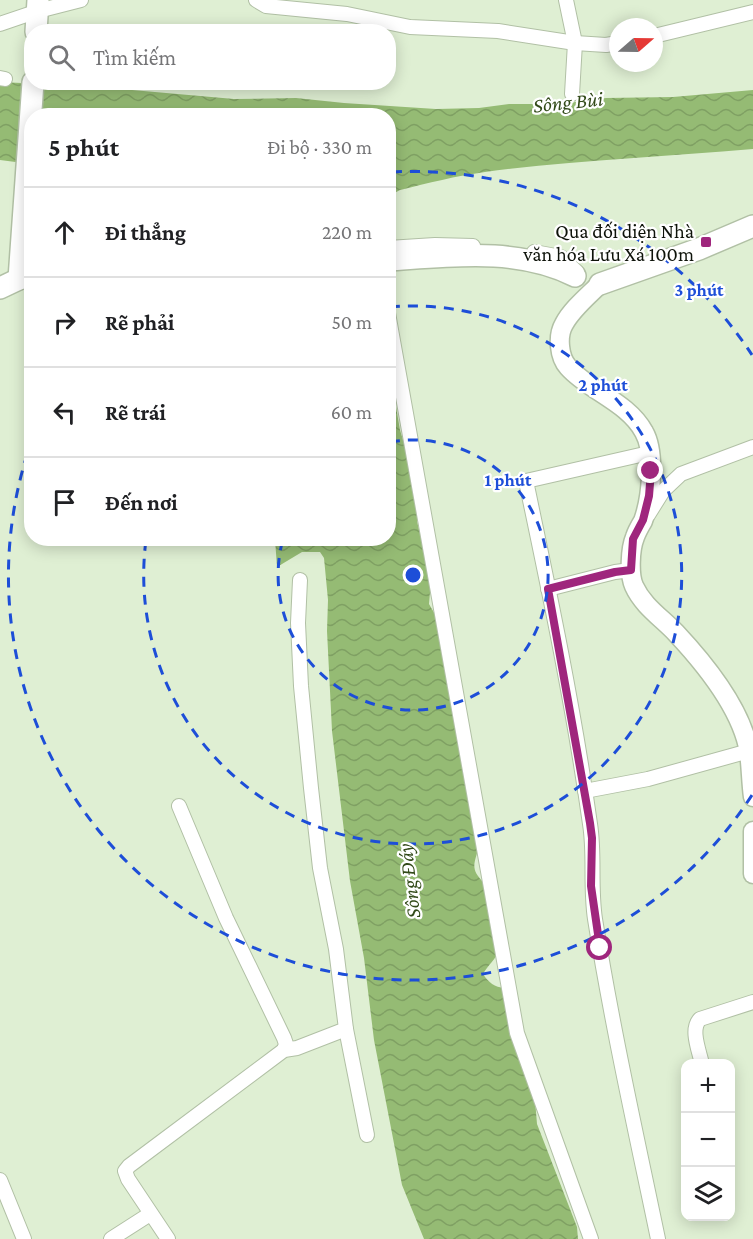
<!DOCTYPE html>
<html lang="vi">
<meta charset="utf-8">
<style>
:root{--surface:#fff;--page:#f6f6f6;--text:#202124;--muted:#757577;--line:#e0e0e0}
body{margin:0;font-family:"Crimson Pro",serif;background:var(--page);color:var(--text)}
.controls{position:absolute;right:18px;bottom:18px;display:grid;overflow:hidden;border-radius:12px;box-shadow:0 3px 15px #0003}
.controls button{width:54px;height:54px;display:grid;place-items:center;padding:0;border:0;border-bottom:2px solid var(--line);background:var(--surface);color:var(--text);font:30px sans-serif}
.compass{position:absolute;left:609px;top:18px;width:54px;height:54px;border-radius:50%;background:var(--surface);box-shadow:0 3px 15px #0003;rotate:70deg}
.stop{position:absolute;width:18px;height:18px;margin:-14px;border:4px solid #9f267d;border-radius:50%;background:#fff}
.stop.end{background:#9f267d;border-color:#fff;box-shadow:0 2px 6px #0008}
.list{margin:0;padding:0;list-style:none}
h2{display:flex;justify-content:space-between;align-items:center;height:78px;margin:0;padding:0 24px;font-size:26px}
h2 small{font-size:20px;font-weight:400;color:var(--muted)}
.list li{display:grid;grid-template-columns:39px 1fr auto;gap:18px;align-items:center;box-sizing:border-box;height:90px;padding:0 24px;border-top:2px solid var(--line)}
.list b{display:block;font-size:22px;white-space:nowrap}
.list em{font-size:20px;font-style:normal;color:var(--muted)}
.icon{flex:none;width:33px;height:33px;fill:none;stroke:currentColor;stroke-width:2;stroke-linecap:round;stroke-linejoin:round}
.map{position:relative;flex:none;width:753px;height:1239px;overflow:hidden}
.search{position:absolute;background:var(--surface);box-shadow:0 3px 15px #0003;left:24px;top:24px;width:372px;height:66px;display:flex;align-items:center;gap:15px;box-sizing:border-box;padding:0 21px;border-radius:24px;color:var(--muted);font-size:22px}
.panel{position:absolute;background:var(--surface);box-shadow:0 3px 15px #0003;left:24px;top:108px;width:372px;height:438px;border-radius:24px}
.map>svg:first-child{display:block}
.water{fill:url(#water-waves)}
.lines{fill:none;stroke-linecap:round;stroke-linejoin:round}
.street-casing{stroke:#b1c0a5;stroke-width:16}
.secondary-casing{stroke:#b1c0a5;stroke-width:21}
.primary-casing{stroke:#b1c0a5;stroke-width:24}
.street{stroke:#fff;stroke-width:14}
.secondary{stroke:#fff;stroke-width:18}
.primary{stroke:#fff;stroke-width:21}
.route{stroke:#9f267d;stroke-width:8}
.ring{fill:none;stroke:#1d4ed8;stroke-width:3;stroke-dasharray:10 8}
.poi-dot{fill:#9f267d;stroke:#fff;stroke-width:2}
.labels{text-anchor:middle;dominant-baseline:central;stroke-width:4.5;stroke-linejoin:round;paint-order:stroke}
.poi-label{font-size:20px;fill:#0e130a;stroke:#fff;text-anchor:end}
.water-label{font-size:21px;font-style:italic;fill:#324a19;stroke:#fff}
.centre{fill:#1d4ed8;stroke:#fff;stroke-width:3}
.ring-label{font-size:18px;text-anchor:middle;font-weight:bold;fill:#1d4ed8;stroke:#fff;stroke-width:4.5;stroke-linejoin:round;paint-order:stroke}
</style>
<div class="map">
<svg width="753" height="1239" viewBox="0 0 753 1239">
<defs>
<pattern id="water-waves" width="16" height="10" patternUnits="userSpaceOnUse" patternTransform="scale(1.5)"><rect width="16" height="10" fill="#95bb74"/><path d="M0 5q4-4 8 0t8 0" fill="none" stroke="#7fa063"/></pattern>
</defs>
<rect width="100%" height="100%" fill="#dfefd3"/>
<g class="water">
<path d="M0 82 87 86 234 99 296 98 344 103 436 109 479 108 509 104H560L606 98 673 97 753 90V149C664 157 574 160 485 172 456 176 428 183 400 190L389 196 388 116H32L31 164 0 160Z"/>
<path d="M389 366 400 430 420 496 417 521 431 581 429 604 440 623 479 844C476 863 468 867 484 883L500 949C496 959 488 965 483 974 489 983 494 987 505 988L535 1100 537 1124 577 1227 578 1239H424L402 1185 374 1040 364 958 350 881 332 731 327 631 328 600 324 558 320 552H302L277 567 275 539 388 538Z"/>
</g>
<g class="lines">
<g class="street-casing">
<g id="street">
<path d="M256 0 266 6 347 14 410 27 498 31 575 43 606 45 618 43"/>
<path d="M566 0 575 43 572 94"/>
<path d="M0 24 38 11 81 0"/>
<path d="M654 36 753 12"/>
<path d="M0 78 5 79"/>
<path d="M388 248 435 245 473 246"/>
<path d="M534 252 561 257 577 272"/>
<path d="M388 313 517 1033 591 1239"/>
<path d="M649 453 526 481C550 595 574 709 590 824 595 855 590 886 595 919 612 1026 636 1133 658 1239"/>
<path d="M648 515 663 491 681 474 753 447"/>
<path d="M548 589 615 572 631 570"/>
<path d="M585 791 648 779 749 751"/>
<path d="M179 806 226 918 284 1038 286 1044 284 1050"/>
<path d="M346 1029 367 1135"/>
<path d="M702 1064C699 1050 690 1029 700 1019L753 1002"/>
<path d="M0 1180 24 1239"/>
<path d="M111 1239 150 1214"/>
<path d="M168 1239 128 1179 125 1171 129 1166 284 1050 297 1048 346 1029 336 949 320 868 311 788 301 686 298 623 300 580"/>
</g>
</g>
<g class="secondary-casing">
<g id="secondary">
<path d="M600 284C588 296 572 309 564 324 557 336 559 357 568 367 589 391 628 402 644 432 656 453 651 499 643 521 640 526 637 531 635 537 630 549 629 575 634 586 643 606 662 618 676 633 705 664 742 710 749 752 751 767 751 783 753 797"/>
<path d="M753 831V874"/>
</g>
</g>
<g class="primary-casing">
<g id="primary">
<path d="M36 32 38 0"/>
<path d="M388 260C451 256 518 247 575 276"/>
<path d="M19 279 33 82"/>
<path d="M600 284 699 249 753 226"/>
<path d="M0 288 19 279"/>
</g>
</g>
<use href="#street" class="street"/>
<use href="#secondary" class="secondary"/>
<use href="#primary" class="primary"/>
</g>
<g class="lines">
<path class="route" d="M600 948 591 886 592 838 590 823 548 589 615 572 631 570 633 539 643 520 649 496 651 471"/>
</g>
<g class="ring">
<path d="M390 442A135 135 0 1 1 283 539"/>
<path d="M390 307A269 269 0 1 1 146 540"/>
<path d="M752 795A404 404 0 0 1 31 443M392 172A404 404 0 0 1 752 355"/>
</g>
<rect class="poi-dot" x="700" y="236" width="12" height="12" rx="3"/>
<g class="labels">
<g class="poi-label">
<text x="694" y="231">Qua đối diện Nhà<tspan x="694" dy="23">văn hóa Lưu Xá 100m</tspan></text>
</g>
<g class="water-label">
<text transform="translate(568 102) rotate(-6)">Sông Bùi</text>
<text transform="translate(409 881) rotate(-97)">Sông Đáy</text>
</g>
</g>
<circle cx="413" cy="575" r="9" class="centre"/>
<g class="ring-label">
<text x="699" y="296">3 phút</text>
<text x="603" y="391">2 phút</text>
<text x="508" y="486">1 phút</text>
</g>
</svg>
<div class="controls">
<button>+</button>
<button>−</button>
<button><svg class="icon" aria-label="layers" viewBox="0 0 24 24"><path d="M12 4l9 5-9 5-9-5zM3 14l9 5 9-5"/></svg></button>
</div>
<svg class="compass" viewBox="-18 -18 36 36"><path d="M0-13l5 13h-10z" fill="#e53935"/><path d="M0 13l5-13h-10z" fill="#757577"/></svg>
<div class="stop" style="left:600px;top:948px"></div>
<div class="stop end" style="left:651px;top:471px"></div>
<div class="search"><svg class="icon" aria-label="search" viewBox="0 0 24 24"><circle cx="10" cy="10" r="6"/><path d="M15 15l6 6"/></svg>Tìm kiếm</div>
<section class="panel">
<h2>5 phút<small>Đi bộ · 330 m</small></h2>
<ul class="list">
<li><svg class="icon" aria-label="ahead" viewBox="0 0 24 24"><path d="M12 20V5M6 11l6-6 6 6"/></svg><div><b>Đi thẳng</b></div><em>220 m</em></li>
<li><svg class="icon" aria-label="right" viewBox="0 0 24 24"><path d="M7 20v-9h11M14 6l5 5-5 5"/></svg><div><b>Rẽ phải</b></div><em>50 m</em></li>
<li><svg class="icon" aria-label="left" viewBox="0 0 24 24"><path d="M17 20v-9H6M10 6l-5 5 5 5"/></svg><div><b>Rẽ trái</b></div><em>60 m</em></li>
<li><svg class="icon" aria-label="arrive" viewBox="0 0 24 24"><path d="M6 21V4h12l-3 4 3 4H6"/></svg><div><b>Đến nơi</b></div></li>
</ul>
</section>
</div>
